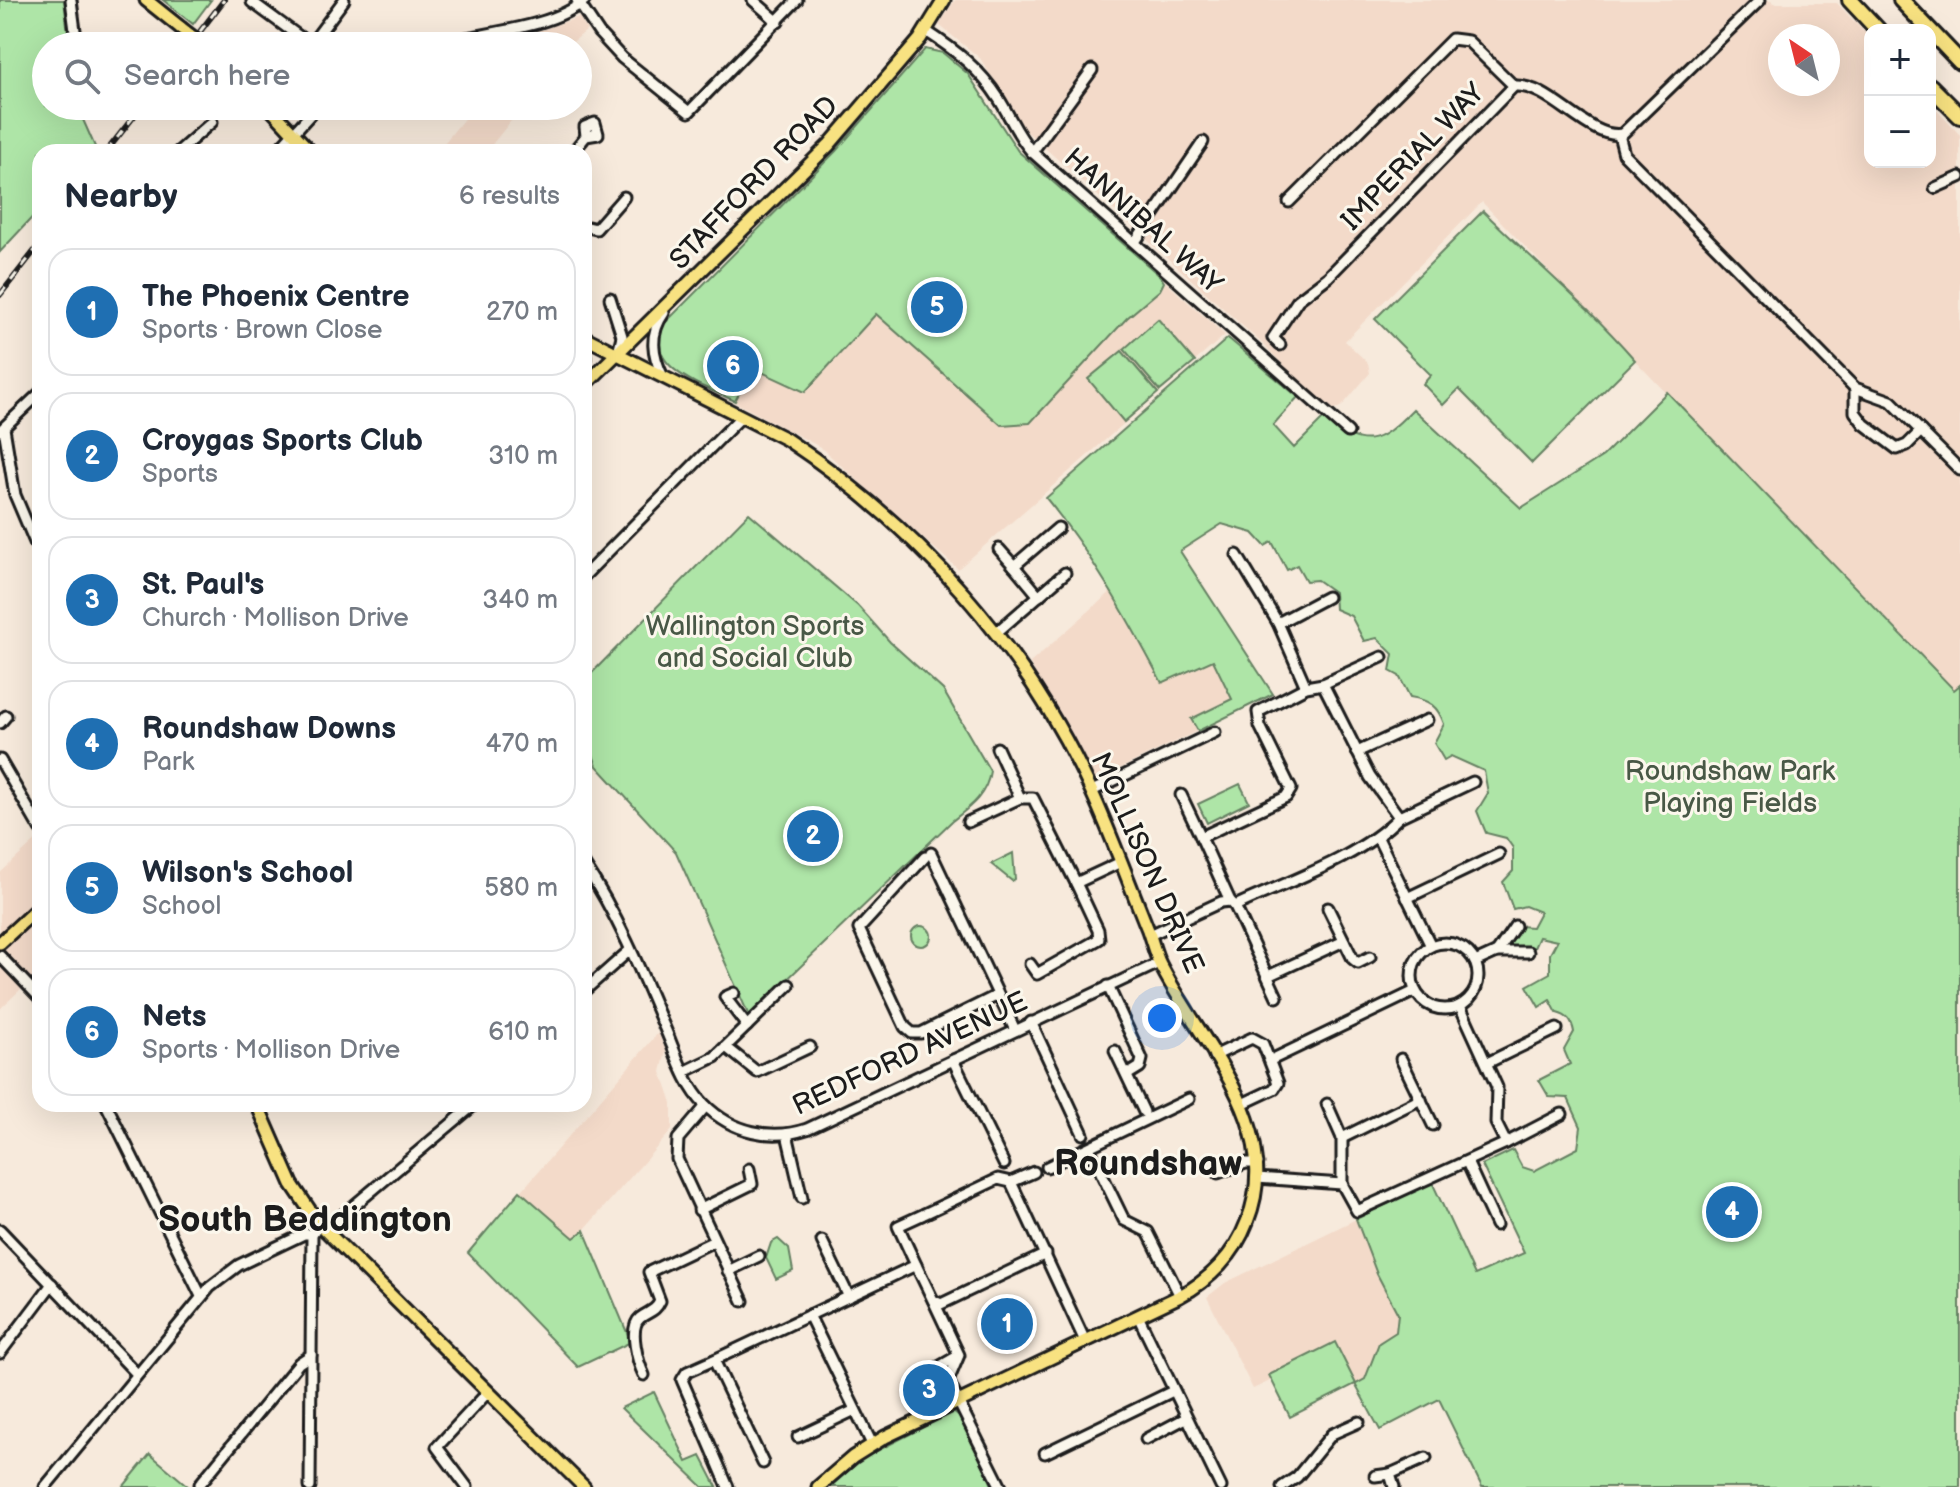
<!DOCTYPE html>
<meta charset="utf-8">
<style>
:root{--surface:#fff;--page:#f6f6f7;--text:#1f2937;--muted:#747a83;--line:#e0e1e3;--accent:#1f6fb2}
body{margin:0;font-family:"Balsamiq Sans",sans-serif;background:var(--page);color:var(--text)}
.controls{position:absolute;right:24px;top:24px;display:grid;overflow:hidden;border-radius:16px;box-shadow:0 8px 32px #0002}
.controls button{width:72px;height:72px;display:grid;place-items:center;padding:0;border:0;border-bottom:2px solid var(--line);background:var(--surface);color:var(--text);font:40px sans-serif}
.compass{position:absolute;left:1768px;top:24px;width:72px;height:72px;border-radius:50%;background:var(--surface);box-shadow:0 8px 32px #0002;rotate:325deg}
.you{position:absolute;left:1162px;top:1018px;width:28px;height:28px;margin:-20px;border:6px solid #fff;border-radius:50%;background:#1a73e8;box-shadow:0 0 0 12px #1a73e833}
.badge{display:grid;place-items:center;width:52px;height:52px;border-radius:50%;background:var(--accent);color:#fff;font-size:26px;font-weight:700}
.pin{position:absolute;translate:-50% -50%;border:4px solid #fff;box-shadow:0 2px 8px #0006}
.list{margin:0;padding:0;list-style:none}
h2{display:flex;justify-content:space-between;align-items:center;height:104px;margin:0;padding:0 32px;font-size:34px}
h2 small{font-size:26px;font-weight:400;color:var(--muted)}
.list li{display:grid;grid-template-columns:52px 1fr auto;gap:24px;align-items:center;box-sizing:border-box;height:128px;margin:0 16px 16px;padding:0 16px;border:2px solid var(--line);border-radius:24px}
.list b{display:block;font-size:30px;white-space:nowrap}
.list p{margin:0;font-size:26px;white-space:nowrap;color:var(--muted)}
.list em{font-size:26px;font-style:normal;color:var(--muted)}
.icon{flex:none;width:44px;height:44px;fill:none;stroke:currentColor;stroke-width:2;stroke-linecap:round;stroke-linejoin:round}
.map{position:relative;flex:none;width:1960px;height:1487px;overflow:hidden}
.search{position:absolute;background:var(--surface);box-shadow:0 8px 32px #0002;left:32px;top:32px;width:560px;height:88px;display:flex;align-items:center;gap:20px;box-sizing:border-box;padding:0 28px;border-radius:44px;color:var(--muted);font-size:30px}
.panel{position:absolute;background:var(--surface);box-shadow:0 8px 32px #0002;left:32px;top:144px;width:560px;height:968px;border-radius:24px}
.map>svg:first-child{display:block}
.built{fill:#f3dac9;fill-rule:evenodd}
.green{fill:#aee5a7;stroke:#658062;stroke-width:2}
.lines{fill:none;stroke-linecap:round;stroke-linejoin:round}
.minor-casing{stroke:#1c1c1c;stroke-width:15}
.major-casing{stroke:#1c1c1c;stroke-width:17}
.highway-casing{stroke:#1c1c1c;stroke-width:20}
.minor{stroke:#fbf7ec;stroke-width:9}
.major{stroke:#f8e281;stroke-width:11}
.highway{stroke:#f8e281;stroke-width:14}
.rail-casing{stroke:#1c1c1c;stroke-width:6}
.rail{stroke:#fbf7ec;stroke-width:3;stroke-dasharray:9;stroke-linecap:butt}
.major-bridge-casing{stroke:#1c1c1c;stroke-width:17;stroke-linecap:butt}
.major-bridge{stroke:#f8e281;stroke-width:11}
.labels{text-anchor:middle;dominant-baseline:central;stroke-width:6;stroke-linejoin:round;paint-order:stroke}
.street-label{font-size:28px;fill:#1c1c1c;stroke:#fbf7ec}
.park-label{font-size:28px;fill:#485846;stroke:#fbf7ec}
.district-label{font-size:36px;font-weight:bold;fill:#1c1c1c;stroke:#fbf7ec}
</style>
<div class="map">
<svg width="1960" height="1487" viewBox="0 0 1960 1487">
<rect width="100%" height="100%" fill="#f7eadc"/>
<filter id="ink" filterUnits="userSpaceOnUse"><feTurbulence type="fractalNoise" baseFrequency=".0125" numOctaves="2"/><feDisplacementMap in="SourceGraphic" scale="16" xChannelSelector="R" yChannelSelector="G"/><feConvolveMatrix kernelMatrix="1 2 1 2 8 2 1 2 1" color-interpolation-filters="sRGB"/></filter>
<g filter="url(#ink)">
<g class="built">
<path d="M955 0H1771L1774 3H1837L1870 38V162H1930V103L1960 135V686L1954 691 1482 202 1345 341 1368 363 1370 373 1342 406 1334 410 1302 385 1265 346 1025 130 980 58 939 25ZM1780 36H1828V84H1780Z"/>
<path d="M579 17 587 30 568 46H471L536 32Z"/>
<path d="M925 49 943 53 968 74 1018 151 1225 335 958 569 820 447 672 369 660 355 663 324 836 151Z"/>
<path d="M463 106H523L486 152H437L471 110Z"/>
<path d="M1117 437 1188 544 1180 551 1273 694 1094 781 1030 663 1113 590 1084 545 1046 498Z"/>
<path d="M40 837V971L0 1009V873Z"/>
<path d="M658 1033 666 1051 661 1072 672 1103V1130L584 1230 631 1342 578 1367 468 1253Z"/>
<path d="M1432 1182 1476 1275 1379 1344 1365 1379 1290 1417 1272 1380 1253 1389 1207 1297 1225 1283Z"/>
</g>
<g class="green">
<path d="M0 0H64L69 42 68 46H46V106H77L96 149 93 152H40V209L0 252Z"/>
<path d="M163 0H211L193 24Z"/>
<path d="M925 49 943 53 968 74 1018 151 1160 276 1164 282 1160 290 1127 318 1030 423 1001 425 876 314 805 392 753 368 735 401C705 386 648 371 660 328L836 151Z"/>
<path d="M1483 211C1535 262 1587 305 1635 360L1532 463 1459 389 1443 405 1423 384 1431 375 1375 319Z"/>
<path d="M1158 319 1195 362 1160 391 1124 349Z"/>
<path d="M1228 338 1298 397 1273 425 1294 448 1324 418C1365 450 1377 446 1413 409L1521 508 1603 456 1667 392 1954 690 1960 685V1487H1482L1439 1399 1380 1430 1355 1384 1290 1417 1269 1375 1335 1342 1356 1384 1365 1379 1379 1343 1396 1332 1398 1314 1377 1274 1356 1219 1432 1182 1475 1275 1524 1253 1482 1165 1513 1150 1522 1167 1534 1171 1578 1148 1581 1127 1568 1098 1549 1097 1539 1080 1570 1064 1564 1050 1574 1032C1572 1021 1568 1016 1557 1013L1550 1000 1539 1007 1527 986 1550 973V954L1557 941 1539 937 1533 950 1518 951 1504 947 1519 926 1532 927 1540 912 1525 906 1513 909 1503 882 1513 871V848L1506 838 1486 833 1477 811 1488 793 1484 771 1451 756 1444 760 1434 743 1444 724C1438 706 1429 700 1410 697L1399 676 1390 671 1393 654 1377 638 1364 641 1351 616 1335 609 1334 592 1317 580 1306 581 1297 565 1287 570 1272 542 1265 546 1253 533 1222 524 1180 551 1273 694 1198 731 1191 719 1232 699 1213 660 1162 683C1127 617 1093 556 1046 498Z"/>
<path d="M1122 351 1158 393 1124 422 1088 379Z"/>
<path d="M749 513 858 606 890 642 943 690 990 771C987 795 970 807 952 821L749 1016 676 852 597 766 584 729V681Z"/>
<path d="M1240 784 1249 802 1207 823 1198 804Z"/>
<path d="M1013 853 1015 879 1012 881 991 864Z"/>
<circle cx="921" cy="936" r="10"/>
<path d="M520 1191 574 1238 584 1230 631 1342 578 1367 468 1253Z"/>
<path d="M778 1239 789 1249 793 1271 776 1279 766 1258 771 1243Z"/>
<path d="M654 1392 687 1462 701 1456 717 1487H703L621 1408Z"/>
<path d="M953 1412 962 1419 993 1487H830L863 1458Z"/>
<path d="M150 1454 189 1487H123Z"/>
</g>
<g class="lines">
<g class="minor-casing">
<g id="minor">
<path d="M71 0 77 46"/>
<path d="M577 0 599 33 622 58 689 112 797 0"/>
<path d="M753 0 778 22"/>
<path d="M252 2 312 46"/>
<path d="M926 31C955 50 980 69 999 99 1011 118 1017 135 1032 152L1348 432"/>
<path d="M313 46 315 39 344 0"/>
<path d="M431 46C475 33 551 30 585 0"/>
<path d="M414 106 415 107"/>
<path d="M1619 135 1624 154 1855 388 1891 401 1960 470"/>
<path d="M178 152 212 122"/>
<path d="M276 152 318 106"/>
<path d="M573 152 586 136 598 134 595 123 585 127 586 136"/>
<path d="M1032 152 1092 70"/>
<path d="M1935 188 1960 177"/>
<path d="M1289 202 1452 39 1468 41 1514 86"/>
<path d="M584 226 596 229 624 197"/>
<path d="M1135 242 1203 142"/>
<path d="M610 298 622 336 618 352"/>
<path d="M1280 345 1273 338 1298 300 1328 277 1514 86C1550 83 1588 140 1622 134L1760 0"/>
<path d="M663 377C652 354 649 334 664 313"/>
<path d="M1855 388V412L1864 424 1897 449 1907 445 1921 431"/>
<path d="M4 428 15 495 40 554"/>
<path d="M0 431 40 393"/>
<path d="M999 549 1014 566 1058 528"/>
<path d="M1237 555 1278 623 1306 687"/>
<path d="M1014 566 1039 596"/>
<path d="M584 576 741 417"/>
<path d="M1278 623 1327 597"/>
<path d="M997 632 1065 573"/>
<path d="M0 723 6 716"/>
<path d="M997 748 1020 798"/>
<path d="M1357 752 1427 720"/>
<path d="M0 760 40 829"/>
<path d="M1092 791 1215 732"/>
<path d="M1181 795 1201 837"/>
<path d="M1399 817 1473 782"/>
<path d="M968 822 1020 798H1033L1076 883"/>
<path d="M1378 838 1431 946"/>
<path d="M931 853 1015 1030"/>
<path d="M925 857 859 929 905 1027 912 1033H921L998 995"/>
<path d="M584 864C617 914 640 969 663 1024 675 1050 684 1084 705 1105 732 1132 771 1141 807 1129L1159 963"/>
<path d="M1407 898 1499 854"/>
<path d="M1230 901 1201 837 1286 797 1291 789 1260 726 1258 712 1306 687 1323 684 1382 657"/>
<path d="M1235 906 1277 997"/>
<path d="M1328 908 1353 959 1358 963 1370 957"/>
<path d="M1150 935 1221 902 1230 901 1235 906C1286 882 1360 858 1399 817L1370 777 1323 684"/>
<circle cx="1445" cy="976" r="33"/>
<path d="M1497 952H1528"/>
<path d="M0 956 40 998"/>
<path d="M1475 962 1497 952 1515 926"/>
<path d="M1030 964 1037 974 1099 939 1098 930 1076 883 1121 862"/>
<path d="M1268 976 1344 941"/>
<path d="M1108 986 1142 1059 1140 1067 1127 1075"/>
<path d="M584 991 630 950"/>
<path d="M734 993 725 997 747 1026"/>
<path d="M1031 1022 1083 1134"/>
<path d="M726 1047 757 1072 810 1047"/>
<path d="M1115 1051 1144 1112"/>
<path d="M1214 1056 1252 1038 1263 1044 1278 1083 1274 1089 1242 1104"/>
<path d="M1401 1059 1433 1125"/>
<path d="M953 1060 1004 1164"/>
<path d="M1271 1060 1415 991"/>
<path d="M1487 1063 1557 1029"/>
<path d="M684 1072 715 1057 789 985"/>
<path d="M106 1104 201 1296"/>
<path d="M1327 1104 1342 1138V1184"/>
<path d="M706 1106 678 1139 677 1159 743 1301"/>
<path d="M787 1134 802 1198"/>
<path d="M1342 1138 1421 1099"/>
<path d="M1506 1143 1562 1114"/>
<path d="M1089 1148 1124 1220 1148 1232 1180 1296"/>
<path d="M1467 1162 1496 1225"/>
<path d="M1047 1167 1189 1099"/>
<path d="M1218 1173 1246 1163H1258"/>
<path d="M1257 1178 1342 1184 1357 1211 1506 1143 1496 1123 1497 1087 1460 1006"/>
<path d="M1011 1182 1085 1341"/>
<path d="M699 1210 752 1184 749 1169"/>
<path d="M924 1214 998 1179 1011 1182 1034 1172"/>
<path d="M0 1230 137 1374"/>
<path d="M325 1230 475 1104"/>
<path d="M822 1241 849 1297"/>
<path d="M916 1265 898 1226 922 1215"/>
<path d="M728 1271 759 1256"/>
<path d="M934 1302 959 1355 948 1381 1001 1487"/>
<path d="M809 1315 872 1444"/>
<path d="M1138 1316 1221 1487"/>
<path d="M0 1353 52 1284"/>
<path d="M714 1360 687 1372 682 1380 728 1487"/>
<path d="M937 1368 958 1356"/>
<path d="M644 1375C638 1363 628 1328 640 1318 649 1311 655 1312 660 1301L649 1272 714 1241"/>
<path d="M798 1437 855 1410"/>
<path d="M1146 1439 1186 1418"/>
<path d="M1045 1453 1173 1391"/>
<path d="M763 1463 714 1360 916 1265 933 1300 941 1304 1046 1254"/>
<path d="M1375 1476 1390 1474"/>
<path d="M200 1484 299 1363 311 1355"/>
<path d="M45 1487 210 1287 239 1265 304 1234H312"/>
<path d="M310 1487 312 1234 319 1224"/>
<path d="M467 1487 437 1447 488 1392"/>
<path d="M1282 1487 1297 1477 1332 1434 1359 1422"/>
<path d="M1394 1487 1390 1474 1426 1458"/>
</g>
</g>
<g class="major-casing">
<g id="major">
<path d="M146 0 181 28"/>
<path d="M268 106 311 152"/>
<path d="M584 337 786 439C918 527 1025 646 1091 790 1112 836 1129 883 1148 930 1152 941 1155 954 1160 964 1200 1044 1286 1125 1247 1222 1235 1254 1210 1280 1180 1296L885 1437 853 1457 818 1487"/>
<path d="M584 355V370"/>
<path d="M584 386 829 145 920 39 944 0"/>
<path d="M0 943 40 906"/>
<path d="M257 1104 292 1184 319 1224 584 1487"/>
</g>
</g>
<g class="highway-casing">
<g id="highway">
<path d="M1850 0 1878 30"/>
<path d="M1901 0 1960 62"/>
<path d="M1930 86 1960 116"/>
</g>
</g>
<use href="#minor" class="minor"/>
<use href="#major" class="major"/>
<use href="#highway" class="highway"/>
<g class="rail-casing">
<g id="rail">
<path d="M189 46 224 0"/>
<path d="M106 152 142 106"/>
<path d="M0 295 40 244"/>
</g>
</g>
<use href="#rail" class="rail"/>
<g class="major-bridge-casing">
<path id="major-bridge" d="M181 28 204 46"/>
</g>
<use href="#major-bridge" class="major-bridge"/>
</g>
</g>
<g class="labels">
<g class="street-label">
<text transform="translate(1413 157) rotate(-46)">IMPERIAL WAY</text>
<text transform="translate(754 183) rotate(-46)">STAFFORD ROAD</text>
<text transform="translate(1143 221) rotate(42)">HANNIBAL WAY</text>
<text transform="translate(1147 863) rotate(66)">MOLLISON DRIVE</text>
<text transform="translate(910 1054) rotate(-25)">REDFORD AVENUE</text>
</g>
<g class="park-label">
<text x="755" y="626">Wallington Sports<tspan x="755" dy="32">and Social Club</tspan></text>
<text x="1730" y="771">Roundshaw Park<tspan x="1730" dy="32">Playing Fields</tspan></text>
</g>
<g class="district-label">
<text x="1148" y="1164">Roundshaw</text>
<text x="305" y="1220">South Beddington</text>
</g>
</g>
</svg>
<div class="controls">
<button>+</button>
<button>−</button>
</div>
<svg class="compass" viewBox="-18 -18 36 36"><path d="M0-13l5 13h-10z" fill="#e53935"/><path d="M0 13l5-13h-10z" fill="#747a83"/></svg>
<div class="you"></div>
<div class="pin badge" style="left:1007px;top:1324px">1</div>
<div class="pin badge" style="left:813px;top:836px">2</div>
<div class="pin badge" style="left:929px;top:1390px">3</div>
<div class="pin badge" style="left:1732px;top:1212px">4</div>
<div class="pin badge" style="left:937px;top:307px">5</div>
<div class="pin badge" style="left:733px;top:366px">6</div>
<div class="search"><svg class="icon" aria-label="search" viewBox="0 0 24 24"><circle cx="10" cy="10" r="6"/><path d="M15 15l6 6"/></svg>Search here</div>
<section class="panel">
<h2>Nearby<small>6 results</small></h2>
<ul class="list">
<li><span class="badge">1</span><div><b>The Phoenix Centre</b><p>Sports · Brown Close</p></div><em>270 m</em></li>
<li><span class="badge">2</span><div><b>Croygas Sports Club</b><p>Sports</p></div><em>310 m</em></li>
<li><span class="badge">3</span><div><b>St. Paul's</b><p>Church · Mollison Drive</p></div><em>340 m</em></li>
<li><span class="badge">4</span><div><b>Roundshaw Downs</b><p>Park</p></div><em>470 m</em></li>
<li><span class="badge">5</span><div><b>Wilson's School</b><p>School</p></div><em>580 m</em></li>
<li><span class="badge">6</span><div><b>Nets</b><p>Sports · Mollison Drive</p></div><em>610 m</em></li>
</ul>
</section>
</div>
